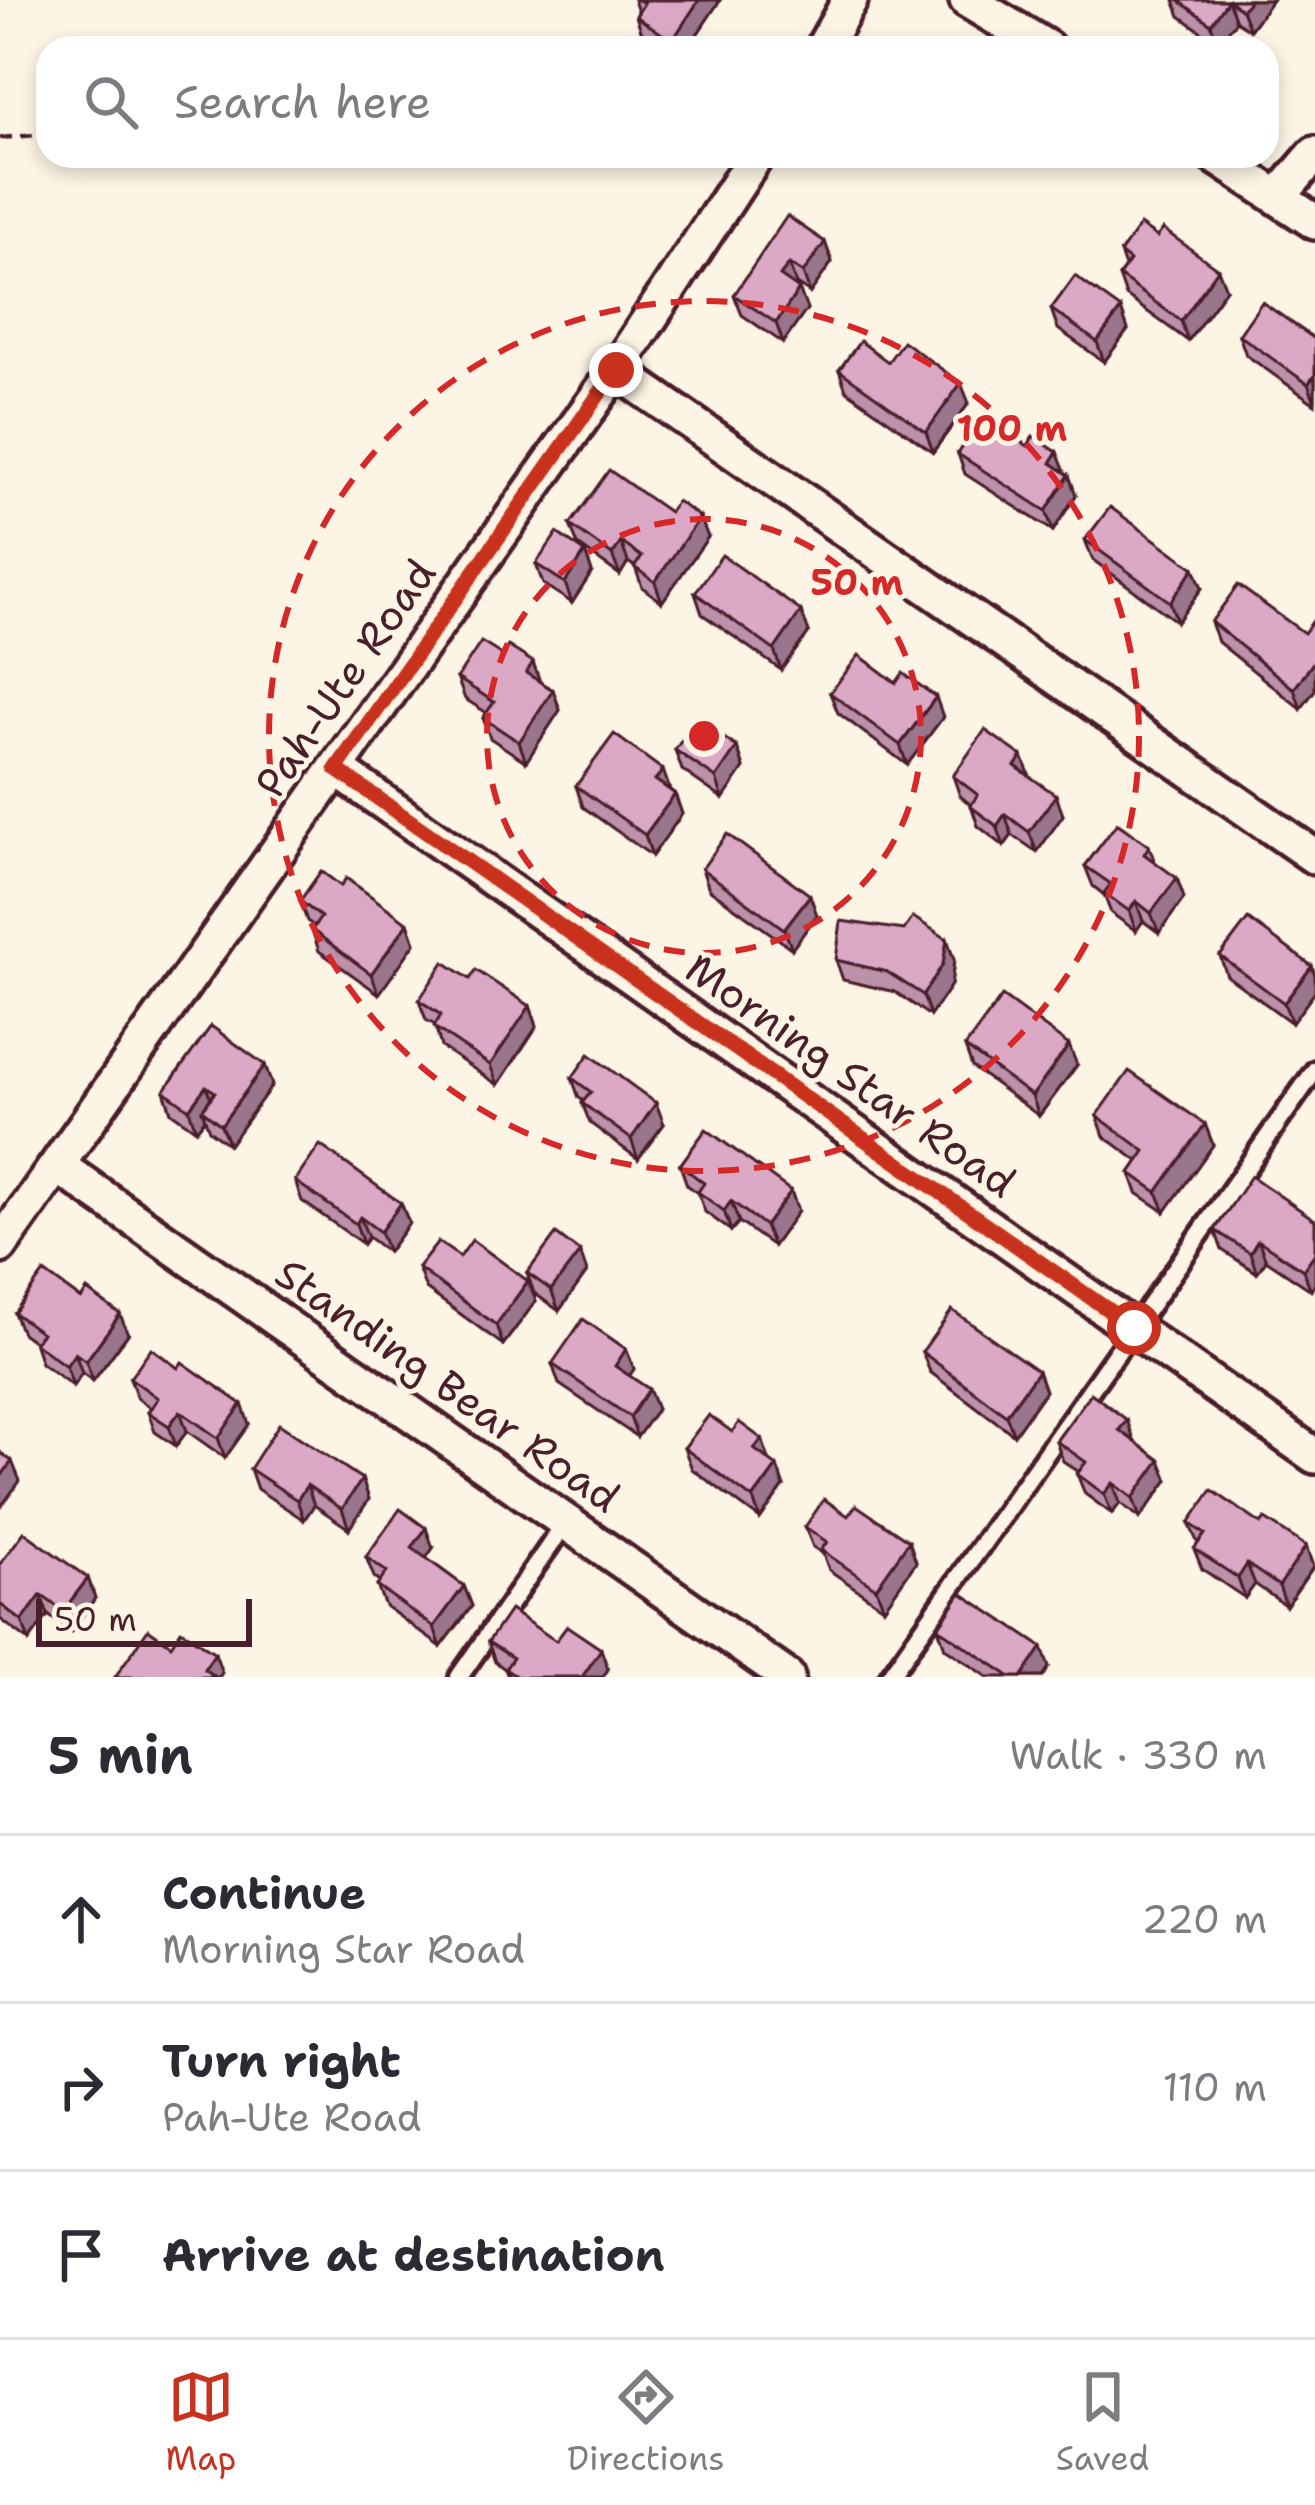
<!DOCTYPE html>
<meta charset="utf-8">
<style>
:root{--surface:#fff;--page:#f2f2f3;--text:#2b2b33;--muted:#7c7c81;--line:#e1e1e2;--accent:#c8321e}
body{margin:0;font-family:"Shantell Sans",sans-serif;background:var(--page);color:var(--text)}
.scale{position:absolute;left:36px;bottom:30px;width:216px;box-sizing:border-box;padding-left:12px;border:6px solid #4a1f2b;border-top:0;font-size:33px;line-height:42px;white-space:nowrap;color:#4a1f2b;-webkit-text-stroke:9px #fcf5e5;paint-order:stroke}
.stop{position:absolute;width:36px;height:36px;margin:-27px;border:9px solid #c8321e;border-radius:50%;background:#fff}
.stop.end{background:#c8321e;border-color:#fff;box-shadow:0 3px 12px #0008}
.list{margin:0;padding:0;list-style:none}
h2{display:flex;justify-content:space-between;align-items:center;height:156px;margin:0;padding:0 48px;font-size:51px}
h2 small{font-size:39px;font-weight:400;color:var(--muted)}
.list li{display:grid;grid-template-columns:78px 1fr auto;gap:36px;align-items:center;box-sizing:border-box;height:168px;padding:0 48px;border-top:3px solid var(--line)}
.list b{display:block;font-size:45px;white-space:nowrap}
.list p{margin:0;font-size:39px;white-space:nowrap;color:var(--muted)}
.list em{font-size:39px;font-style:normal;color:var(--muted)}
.icon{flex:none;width:66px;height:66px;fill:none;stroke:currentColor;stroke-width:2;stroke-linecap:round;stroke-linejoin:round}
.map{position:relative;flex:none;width:1315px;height:1677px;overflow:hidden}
.search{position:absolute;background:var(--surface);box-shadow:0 6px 18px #0003;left:36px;right:36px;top:36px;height:132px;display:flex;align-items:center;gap:30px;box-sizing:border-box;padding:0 42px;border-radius:36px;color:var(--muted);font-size:45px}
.sheet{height:660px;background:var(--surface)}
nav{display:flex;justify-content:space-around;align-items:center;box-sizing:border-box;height:168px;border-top:3px solid var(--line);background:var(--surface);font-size:33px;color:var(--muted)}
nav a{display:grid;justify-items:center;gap:6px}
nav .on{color:var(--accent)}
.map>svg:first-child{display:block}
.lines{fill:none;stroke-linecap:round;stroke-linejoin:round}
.service-casing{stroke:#4a1f2b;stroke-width:26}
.minor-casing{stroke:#4a1f2b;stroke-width:42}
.path{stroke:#4a1f2b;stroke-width:4.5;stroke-dasharray:12 9;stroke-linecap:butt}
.service{stroke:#fcf5e5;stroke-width:16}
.minor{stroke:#fcf5e5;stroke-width:33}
.wall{fill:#bc91aa;stroke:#4a1f2b;stroke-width:3}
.shaded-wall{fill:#99768b;stroke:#4a1f2b;stroke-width:3}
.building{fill:#dba9c6;stroke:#4a1f2b;stroke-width:3}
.route{stroke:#c8321e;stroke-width:15}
.ring{fill:none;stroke:#d62828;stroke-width:6;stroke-dasharray:21 15}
.labels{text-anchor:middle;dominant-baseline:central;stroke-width:10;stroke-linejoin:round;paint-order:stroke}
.street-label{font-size:42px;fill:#4a1f2b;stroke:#fcf5e5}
.centre{fill:#d62828;stroke:#fcf5e5;stroke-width:6}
.ring-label{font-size:36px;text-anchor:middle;font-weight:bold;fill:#d62828;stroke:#fcf5e5;stroke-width:10;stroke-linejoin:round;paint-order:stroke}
</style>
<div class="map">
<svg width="1315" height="1677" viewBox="0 0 1315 1677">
<rect width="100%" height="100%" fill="#fcf5e5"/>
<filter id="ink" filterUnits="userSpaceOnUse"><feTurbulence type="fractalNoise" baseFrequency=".00833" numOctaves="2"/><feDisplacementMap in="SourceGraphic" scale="24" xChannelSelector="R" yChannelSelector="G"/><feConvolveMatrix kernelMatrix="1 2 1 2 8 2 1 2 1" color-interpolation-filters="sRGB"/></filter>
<g filter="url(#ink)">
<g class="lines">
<g class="service-casing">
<g id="service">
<path d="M459 1677 566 1522"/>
<path d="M889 1677 1315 1070"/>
</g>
</g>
<g class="minor-casing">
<g id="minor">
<path d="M967 0 1047 48"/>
<path d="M823 48 850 0"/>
<path d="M1215 156 1315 222"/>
<path d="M1278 197 1315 154"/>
<path d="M616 370 1315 857"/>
<path d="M336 769 1315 1456"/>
<path d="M58 1166 787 1677"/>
<path d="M0 1246 616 370 756 156"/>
</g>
</g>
<path class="path" d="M0 138 48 134"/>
<use href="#service" class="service"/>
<use href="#minor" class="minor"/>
</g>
<g class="wall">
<path d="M634 0H720L688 48H661L643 36 636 16 638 12Z"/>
<path d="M1174 0H1272L1250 30 1236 21 1218 44 1180 16Z"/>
<path d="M825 242 832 262 810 293 796 284 795 286 807 309 783 343 742 315 734 295Z"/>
<path d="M1120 253 1226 289 1188 341 1126 296 1119 276 1125 267Z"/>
<path d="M1051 309H1121L1128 330 1104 362 1058 329Z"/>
<path d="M1239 335 1315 339V404L1246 355Z"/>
<path d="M888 362 969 403 933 452 846 390 839 370Z"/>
<path d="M958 454 1076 495 1053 531 965 474Z"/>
<path d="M570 525 708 537 662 602 642 587 635 567 628 562 620 575 578 545Z"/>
<path d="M1085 540 1194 568 1202 588 1177 622 1093 560Z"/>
<path d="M585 552 592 572 572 603 543 584 536 564Z"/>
<path d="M695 593 809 632 781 670 702 614Z"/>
<path d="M1211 622 1304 633 1301 709 1218 642Z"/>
<path d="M502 655 533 662 540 682 553 690 560 710 526 762 490 738 483 718 487 713 465 699 457 678Z"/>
<path d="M830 693 943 717 907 765 838 713Z"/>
<path d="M737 747 744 768 723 799 682 770 675 750Z"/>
<path d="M953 776H1029L1063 815 1037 852 1012 835 1004 846 978 826 971 805 960 796Z"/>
<path d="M576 786 670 790 675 794 682 814 652 856 583 807Z"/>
<path d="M1149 846 1155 862 1184 898 1159 933 1143 921 1136 931 1111 913 1104 895 1093 886 1085 866Z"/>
<path d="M702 869 817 915 792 949 709 889Z"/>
<path d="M341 886 408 923 415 943 379 994 319 951 312 930 314 926 307 921 300 901Z"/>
<path d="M947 939 954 960 951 985 930 1016 895 992 843 980 836 960Z"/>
<path d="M1220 956 1312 966 1292 1023 1227 976Z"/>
<path d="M470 979 530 1006 537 1026 498 1085 441 1047 435 1025 426 1020 419 1000Z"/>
<path d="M965 1047 1077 1065 1039 1116 972 1067Z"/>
<path d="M265 1065 272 1085 229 1145 209 1130 205 1119 196 1130 171 1112 164 1091Z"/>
<path d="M572 1078 664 1124 638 1159 590 1123 582 1103 584 1101 579 1098Z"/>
<path d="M1097 1116 1205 1124 1213 1145 1165 1212 1137 1193 1130 1173 1138 1161 1104 1136Z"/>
<path d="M680 1165 791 1191 798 1211 773 1246 739 1222 731 1231 705 1212 698 1193 687 1185Z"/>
<path d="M295 1181 401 1203 409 1223 388 1252 368 1237 363 1244 302 1201Z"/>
<path d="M1315 1220 1311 1290 1266 1260 1257 1273 1222 1250 1215 1230Z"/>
<path d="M580 1252 587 1272 559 1311 534 1293 527 1273Z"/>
<path d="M460 1257 528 1281 536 1301 503 1345 426 1289 418 1268Z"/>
<path d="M14 1313 128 1334 93 1381 82 1373 73 1386 41 1363 34 1342 22 1333Z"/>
<path d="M626 1349 634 1369 629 1376 657 1409 637 1437 559 1384 552 1364Z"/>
<path d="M922 1352 1038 1371 1045 1391 1014 1435 930 1372Z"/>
<path d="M130 1378 249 1424 225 1458 187 1431 176 1446 155 1432 148 1412 151 1408 137 1398Z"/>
<path d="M1127 1420 1133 1441 1168 1480 1140 1518 1120 1503 1112 1514 1085 1494 1077 1474 1079 1472 1063 1461 1056 1441Z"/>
<path d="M732 1432 762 1439 768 1460 784 1486 760 1519 692 1469 684 1448Z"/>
<path d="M250 1469 362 1479 369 1499 349 1529 314 1505 304 1520 257 1489Z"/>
<path d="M848 1516 909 1541 916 1562 884 1608 829 1570 823 1554 813 1547 805 1527Z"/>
<path d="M1189 1523 1261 1524 1306 1546 1313 1567 1286 1606 1255 1584 1245 1598 1202 1569 1194 1549 1198 1544Z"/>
<path d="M433 1548 426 1558 464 1586 472 1606 441 1647 385 1606 377 1586 380 1582 374 1577 366 1557Z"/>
<path d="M0 1564 88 1578 95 1598 71 1632 48 1615 29 1641 0 1619Z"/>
<path d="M938 1628 1049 1667 1043 1677H988L945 1648Z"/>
<path d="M556 1641 608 1669 603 1677H508L505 1669 495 1662 488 1642Z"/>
</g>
<g class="shaded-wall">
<path d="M699 0H720L688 48H675L672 41Z"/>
<path d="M1228 0 1236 21 1218 44 1211 24Z"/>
<path d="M1250 0H1272L1250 30 1242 10Z"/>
<path d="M825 242 832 262 810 293 803 273Z"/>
<path d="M789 264 796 284 788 296 780 276Z"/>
<path d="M1218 269 1226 289 1188 341 1181 321Z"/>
<path d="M799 289 807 309 783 343 776 323Z"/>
<path d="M1121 309 1128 330 1104 362 1097 342Z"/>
<path d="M1315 375V402L1308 384Z"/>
<path d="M961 383 969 403 933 452 926 432Z"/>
<path d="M1057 452 1065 472 1051 463Z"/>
<path d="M1069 475 1076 495 1053 531 1046 511Z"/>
<path d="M700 517 708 537 662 602 655 582Z"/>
<path d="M621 542 628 562 620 575 612 555Z"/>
<path d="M585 552 592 572 572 603 565 583Z"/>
<path d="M1194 568 1202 588 1177 622 1170 602Z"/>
<path d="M801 611 809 632 781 670 774 650Z"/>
<path d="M1315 660V690L1301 709 1294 689Z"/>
<path d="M533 662 540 683 526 673Z"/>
<path d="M553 690 560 710 526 762 519 742Z"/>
<path d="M936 697 943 717 907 765 900 745Z"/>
<path d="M737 747 744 768 723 799 716 778Z"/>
<path d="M1022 756 1030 776 1015 766Z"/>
<path d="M663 770 670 790 655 780Z"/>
<path d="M675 794 682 814 652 856 645 835Z"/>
<path d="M1056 795 1063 815 1037 852 1029 832Z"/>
<path d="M1005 814 1012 835 1004 846 997 826Z"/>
<path d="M1177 878 1184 898 1159 933 1151 913Z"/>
<path d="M810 895 817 915 792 949 784 929Z"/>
<path d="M1136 901 1143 921 1136 931 1129 911Z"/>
<path d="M408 923 415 943 379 994 371 974Z"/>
<path d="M947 939 954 960 951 985 930 1016 923 995Z"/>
<path d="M1312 966 1315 975V992L1292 1023 1284 1003Z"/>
<path d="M530 1006 537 1026 498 1085 490 1065Z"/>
<path d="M1069 1045 1077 1065 1039 1116 1032 1096Z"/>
<path d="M265 1065 272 1085 229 1145 221 1125Z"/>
<path d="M206 1086 214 1106 202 1110 205 1119 196 1130 189 1109Z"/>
<path d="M656 1103 664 1124 638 1159 631 1139Z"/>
<path d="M1205 1124 1213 1145 1165 1212 1157 1192Z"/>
<path d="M791 1191 798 1211 773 1246 765 1226Z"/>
<path d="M731 1201 739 1222 731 1231 724 1211Z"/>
<path d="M401 1203 409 1223 388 1252 380 1232Z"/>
<path d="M360 1217 368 1237 363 1244 356 1224Z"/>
<path d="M1258 1240 1266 1260 1257 1273 1250 1253Z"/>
<path d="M580 1252 587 1272 559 1311 551 1290Z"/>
<path d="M1315 1253V1284L1311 1290 1303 1270Z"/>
<path d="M528 1281 536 1301 503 1345 496 1325Z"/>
<path d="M120 1314 128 1334 93 1381 86 1361Z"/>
<path d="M626 1349 634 1369 622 1386 615 1366Z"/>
<path d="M75 1353 82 1373 73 1386 66 1366Z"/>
<path d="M1038 1371 1045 1391 1014 1435 1006 1415Z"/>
<path d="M649 1389 657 1409 637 1437 630 1417Z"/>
<path d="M242 1404 249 1424 225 1458 218 1438Z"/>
<path d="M180 1411 187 1431 176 1446 169 1426Z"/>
<path d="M1127 1420 1134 1440 1126 1450 1119 1430Z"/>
<path d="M762 1439 769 1459 761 1469 754 1449Z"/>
<path d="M1160 1460 1168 1480 1140 1518 1133 1498Z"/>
<path d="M12 1461 20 1481 0 1508V1478Z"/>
<path d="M777 1466 784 1486 760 1519 753 1499Z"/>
<path d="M362 1479 369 1499 349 1529 342 1509Z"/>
<path d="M1113 1483 1120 1503 1112 1514 1104 1494Z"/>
<path d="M307 1485 314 1505 304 1520 297 1500Z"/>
<path d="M426 1528 433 1548 419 1568 412 1548Z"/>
<path d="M909 1541 916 1562 884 1608 876 1588Z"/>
<path d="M1306 1546 1313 1567 1286 1606 1279 1586Z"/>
<path d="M1247 1564 1255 1584 1245 1598 1238 1578Z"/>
<path d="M88 1578 95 1598 71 1632 63 1611Z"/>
<path d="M464 1586 472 1606 441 1647 434 1627Z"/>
<path d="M41 1595 48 1615 29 1641 22 1621Z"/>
<path d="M1042 1647 1049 1667 1043 1677H1022Z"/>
<path d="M601 1649 608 1669 603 1677H582Z"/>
<path d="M215 1653 222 1673 219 1677H206L204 1669Z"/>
</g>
<g class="building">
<path d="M639 0H699L672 41 636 16 644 3Z"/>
<path d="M1178 0H1250L1242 10 1228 0 1211 24Z"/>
<path d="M787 216 825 242 803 273 789 264 780 276 799 289 776 323 734 295Z"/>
<path d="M1140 225 1157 237 1163 229 1218 269 1181 321 1119 276 1130 261 1120 253Z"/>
<path d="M1075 276 1121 309 1097 342 1051 309Z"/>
<path d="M1262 302 1315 339V375L1308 384 1239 335Z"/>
<path d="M860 341 888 362 903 341 961 383 926 432 839 370Z"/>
<path d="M982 416 1028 446 1033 436 1057 452 1051 463 1069 475 1046 511 958 454Z"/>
<path d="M609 470 669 512 677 501 700 517 655 582 634 567 642 557 621 542 612 555 570 525Z"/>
<path d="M1110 507 1194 568 1170 602 1085 540Z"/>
<path d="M557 533 585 552 565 583 536 564Z"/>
<path d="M722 555 801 611 774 650 695 593Z"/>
<path d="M1238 585 1304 633 1315 618V660L1294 689 1211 622Z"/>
<path d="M481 642 502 655 508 646 533 662 526 673 553 690 519 742 483 718 494 702 457 678Z"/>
<path d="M859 655 896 683 903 673 936 697 900 745 830 693Z"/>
<path d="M696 719 737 747 716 778 675 750Z"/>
<path d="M985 730 1022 756 1015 766 1056 795 1029 832 1005 814 997 826 970 806 978 795 953 776Z"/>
<path d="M614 734 663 770 655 780 675 794 645 835 576 786Z"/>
<path d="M1117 823 1149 846 1144 854 1177 878 1151 913 1136 901 1129 911 1104 893 1111 884 1085 866Z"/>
<path d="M727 834 810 895 784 929 702 869Z"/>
<path d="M321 871 341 886 346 878 408 923 371 974 312 930 321 917 300 901Z"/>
<path d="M913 917 947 939 943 964 923 995 887 972 836 960 841 921 904 930Z"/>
<path d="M1248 919 1312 966 1284 1003 1220 956Z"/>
<path d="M444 962 470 979 476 970 530 1006 490 1065 434 1027 441 1015 419 1000Z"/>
<path d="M1002 996 1069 1045 1032 1096 965 1047Z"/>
<path d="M211 1026 265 1065 221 1125 202 1110 215 1092 206 1086 189 1109 164 1091Z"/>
<path d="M589 1054 656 1103 631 1139 582 1103 591 1092 572 1078Z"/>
<path d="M1129 1071 1205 1124 1157 1192 1130 1173 1145 1151 1097 1116Z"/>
<path d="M706 1129 791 1191 765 1226 731 1201 724 1211 698 1192 704 1183 680 1165Z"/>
<path d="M320 1145 401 1203 380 1232 360 1217 356 1224 295 1181Z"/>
<path d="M1251 1176 1315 1220V1253L1303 1270 1258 1240 1250 1253 1215 1230Z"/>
<path d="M556 1234 580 1252 551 1290 527 1273Z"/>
<path d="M472 1240 528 1281 496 1325 418 1268 438 1242 460 1257Z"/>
<path d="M44 1272 81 1299 87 1290 120 1314 86 1361 75 1353 66 1366 34 1343 42 1333 14 1313Z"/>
<path d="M952 1310 1038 1371 1006 1415 922 1352Z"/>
<path d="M583 1319 626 1349 615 1366 649 1389 630 1417 552 1364Z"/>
<path d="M151 1348 178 1368 182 1362 242 1404 218 1438 180 1411 169 1426 148 1412 158 1398 130 1378Z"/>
<path d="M1091 1393 1127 1420 1119 1430 1160 1460 1133 1498 1113 1483 1104 1494 1077 1474 1086 1462 1056 1441Z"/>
<path d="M709 1415 732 1432 739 1422 762 1439 754 1449 777 1466 753 1499 684 1448Z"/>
<path d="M279 1424 362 1479 342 1509 307 1485 297 1500 250 1469Z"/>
<path d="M0 1452 12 1461 0 1478Z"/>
<path d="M1212 1490 1261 1524 1265 1519 1306 1546 1279 1586 1247 1564 1238 1578 1194 1549 1205 1534 1189 1523Z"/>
<path d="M824 1499 848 1516 856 1505 909 1541 876 1588 821 1550 827 1542 805 1527Z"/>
<path d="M400 1509 426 1528 412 1548 464 1586 434 1627 377 1586 387 1572 366 1557Z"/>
<path d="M24 1532 88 1578 63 1611 41 1595 22 1621 0 1604V1564Z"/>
<path d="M961 1593 1042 1647 1022 1677H1011L938 1628Z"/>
<path d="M510 1610 556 1641 567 1626 601 1649 582 1677H517L505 1669 513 1658 488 1642Z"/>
<path d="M148 1629 171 1645 181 1630 215 1653 204 1669 215 1677H115Z"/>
</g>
</g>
<g class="lines" filter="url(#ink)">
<path class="route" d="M616 370 336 769 1134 1328"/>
</g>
<g class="ring">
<circle cx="704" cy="736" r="217"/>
<circle cx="704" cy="736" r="435"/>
</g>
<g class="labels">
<g class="street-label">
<text transform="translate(345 678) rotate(-55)">Pah-Ute Road</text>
<text transform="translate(851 1075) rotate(35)">Morning Star Road</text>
<text transform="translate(448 1385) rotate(35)">Standing Bear Road</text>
</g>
</g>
<circle cx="704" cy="736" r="18" class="centre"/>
<g class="ring-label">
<text x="1012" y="441">100 m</text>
<text x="857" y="595">50 m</text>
</g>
</svg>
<div class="scale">50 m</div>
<div class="stop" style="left:1134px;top:1328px"></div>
<div class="stop end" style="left:616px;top:370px"></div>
<div class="search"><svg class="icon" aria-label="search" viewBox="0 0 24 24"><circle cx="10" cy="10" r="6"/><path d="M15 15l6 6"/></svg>Search here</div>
</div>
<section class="sheet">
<h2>5 min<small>Walk · 330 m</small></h2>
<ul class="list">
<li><svg class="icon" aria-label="ahead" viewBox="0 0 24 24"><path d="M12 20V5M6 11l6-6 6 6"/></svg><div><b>Continue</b><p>Morning Star Road</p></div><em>220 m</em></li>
<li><svg class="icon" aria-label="right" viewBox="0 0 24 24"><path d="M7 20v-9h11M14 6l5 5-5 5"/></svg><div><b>Turn right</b><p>Pah-Ute Road</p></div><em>110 m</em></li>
<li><svg class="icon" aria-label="arrive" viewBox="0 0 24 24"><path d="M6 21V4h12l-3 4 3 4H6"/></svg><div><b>Arrive at destination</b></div></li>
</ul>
</section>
<nav>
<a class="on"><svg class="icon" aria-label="map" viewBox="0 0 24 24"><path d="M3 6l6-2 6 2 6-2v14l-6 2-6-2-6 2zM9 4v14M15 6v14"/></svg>Map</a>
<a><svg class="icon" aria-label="directions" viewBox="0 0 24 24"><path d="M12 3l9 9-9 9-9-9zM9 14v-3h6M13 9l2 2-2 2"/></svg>Directions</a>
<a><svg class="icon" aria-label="saved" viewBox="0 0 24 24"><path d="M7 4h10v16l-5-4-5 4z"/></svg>Saved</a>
</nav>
